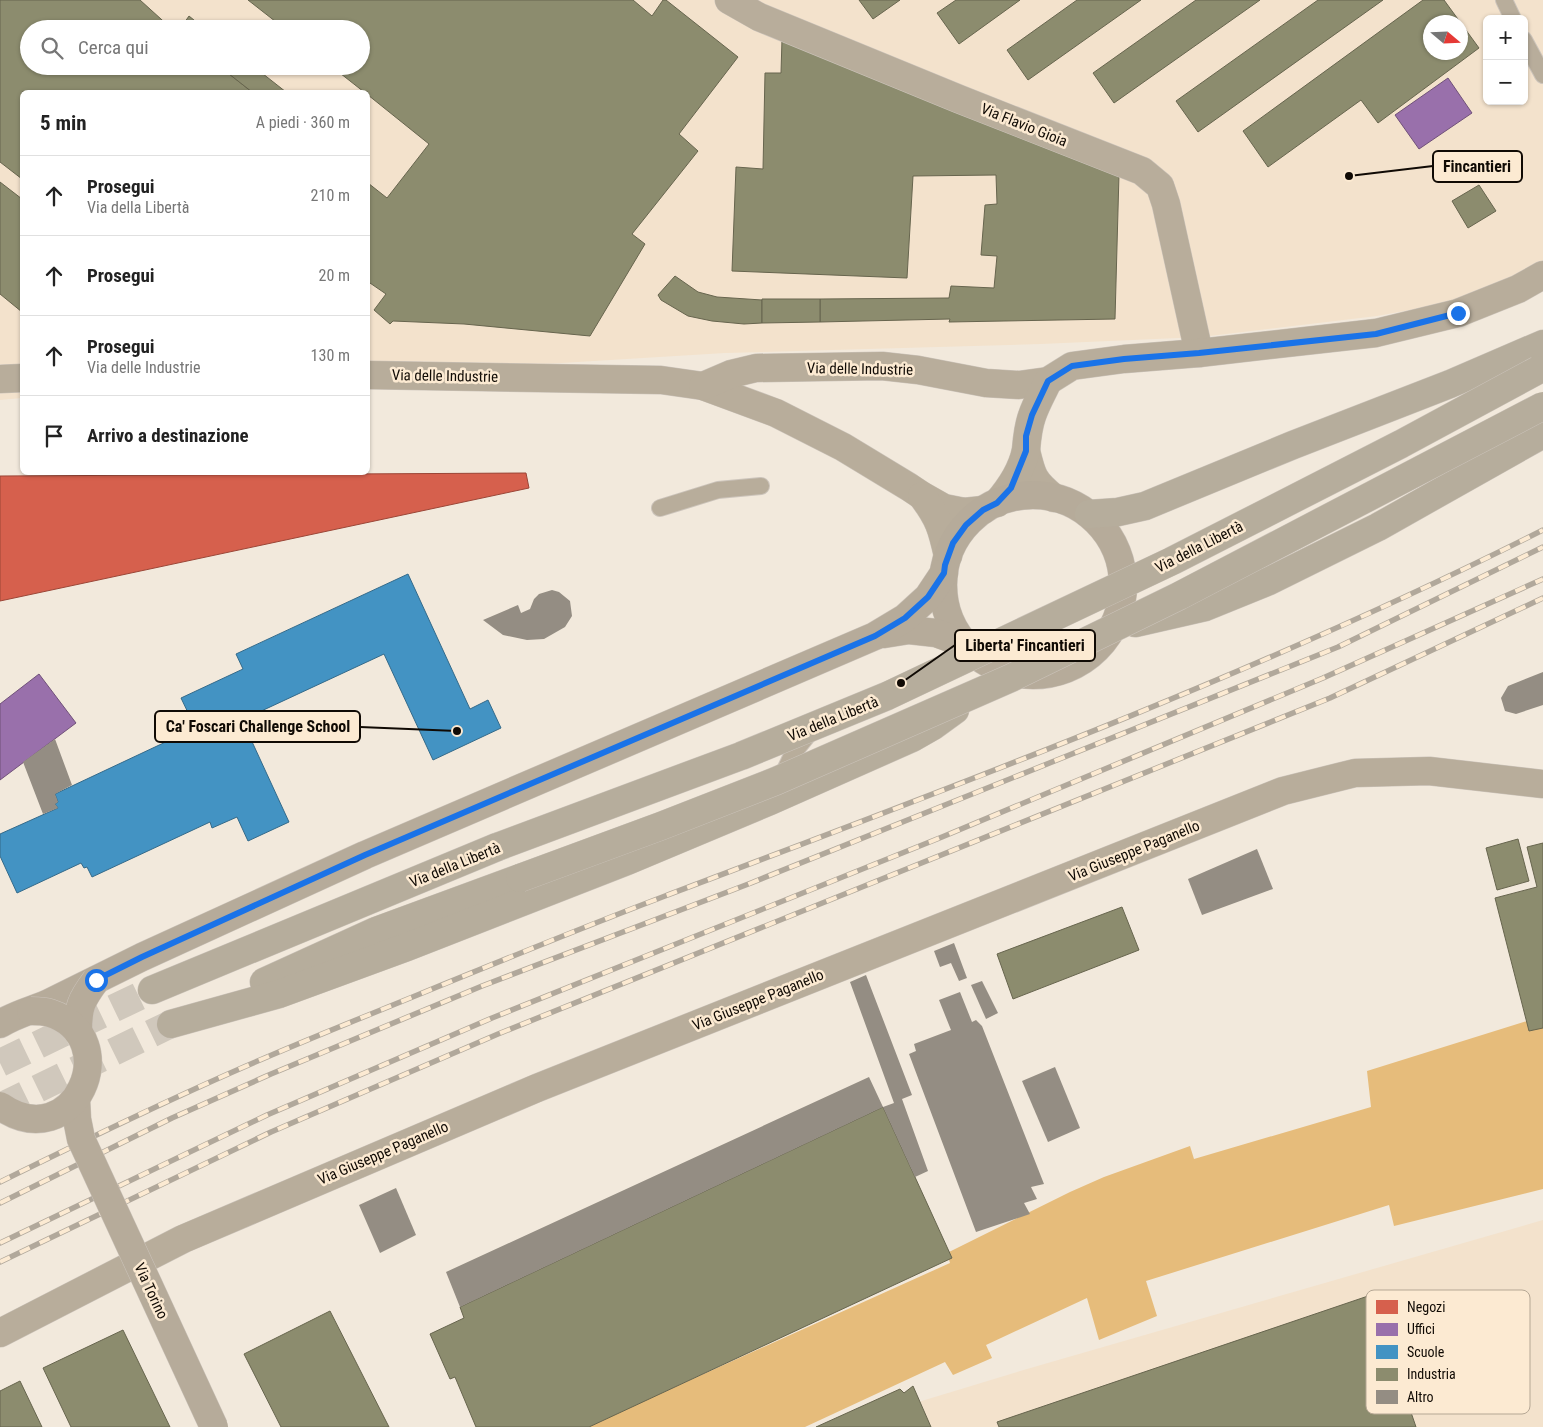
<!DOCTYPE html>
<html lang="it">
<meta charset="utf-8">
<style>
:root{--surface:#fff;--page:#f2f2f2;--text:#222;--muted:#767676;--line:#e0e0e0}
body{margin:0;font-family:"Roboto Condensed",sans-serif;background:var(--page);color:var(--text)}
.controls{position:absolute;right:15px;top:15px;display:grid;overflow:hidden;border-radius:8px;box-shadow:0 1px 4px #0004}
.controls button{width:45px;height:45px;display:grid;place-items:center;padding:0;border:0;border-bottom:1px solid var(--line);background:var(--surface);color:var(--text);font:25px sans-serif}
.compass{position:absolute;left:1423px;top:15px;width:45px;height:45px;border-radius:50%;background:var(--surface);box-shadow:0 1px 4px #0004;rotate:109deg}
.stop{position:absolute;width:15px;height:15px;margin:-11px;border:4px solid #1a73e8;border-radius:50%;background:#fff}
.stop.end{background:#1a73e8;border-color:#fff;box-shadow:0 1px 5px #0008}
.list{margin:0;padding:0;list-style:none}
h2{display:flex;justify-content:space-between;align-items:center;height:65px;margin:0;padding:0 20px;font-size:21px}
h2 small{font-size:16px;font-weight:400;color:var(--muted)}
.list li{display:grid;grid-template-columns:32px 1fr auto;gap:15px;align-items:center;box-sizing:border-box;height:80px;padding:0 20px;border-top:1px solid var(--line)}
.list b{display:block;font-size:19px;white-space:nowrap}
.list p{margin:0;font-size:16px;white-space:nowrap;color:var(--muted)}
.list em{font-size:16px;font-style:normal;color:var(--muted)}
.icon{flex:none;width:28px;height:28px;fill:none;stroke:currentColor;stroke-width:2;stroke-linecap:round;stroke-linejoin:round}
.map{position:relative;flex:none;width:1543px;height:1427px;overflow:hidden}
.search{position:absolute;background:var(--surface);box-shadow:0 1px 4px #0004;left:20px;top:20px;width:350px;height:55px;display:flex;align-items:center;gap:12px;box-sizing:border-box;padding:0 18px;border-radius:28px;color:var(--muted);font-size:19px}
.panel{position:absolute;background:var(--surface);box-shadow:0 1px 4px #0004;left:20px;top:90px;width:350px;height:385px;border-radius:8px}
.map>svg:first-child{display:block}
.built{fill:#f3e2cc;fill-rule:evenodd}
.water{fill:#e6bc7b}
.shops{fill:#d6604d;stroke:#9b4637}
.offices{fill:#9970ab;stroke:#705179}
.schools{fill:#4393c3;stroke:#346a8a}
.industry{fill:#8c8c6e;stroke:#67654e;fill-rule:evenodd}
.building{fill:#948d83}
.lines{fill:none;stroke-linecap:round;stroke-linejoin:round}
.highway-tunnel{stroke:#d0c8bc;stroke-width:28;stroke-dasharray:28 14;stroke-linecap:butt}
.lane-casing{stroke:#ccc4bb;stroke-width:18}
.street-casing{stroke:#ccc4bb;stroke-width:29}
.secondary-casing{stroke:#ccc4bb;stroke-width:29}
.highway-casing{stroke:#ccc4bb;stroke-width:29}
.lane{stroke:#b8ad9b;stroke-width:16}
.street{stroke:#b8ad9b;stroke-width:28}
.secondary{stroke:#b6ab9a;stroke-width:28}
.highway{stroke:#b6ad9c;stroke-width:28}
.rail-casing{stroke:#b1a89b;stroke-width:5.5}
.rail{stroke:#fcead2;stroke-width:4;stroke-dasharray:11;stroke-linecap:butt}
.secondary-bridge-casing{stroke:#ccc4bb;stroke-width:29;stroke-linecap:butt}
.highway-bridge-casing{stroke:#ccc4bb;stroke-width:29;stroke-linecap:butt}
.secondary-bridge{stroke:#b6ab9a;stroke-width:28}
.highway-bridge{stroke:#b6ad9c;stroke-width:28}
.route{stroke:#1a73e8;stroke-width:6}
.labels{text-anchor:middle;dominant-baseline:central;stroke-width:5;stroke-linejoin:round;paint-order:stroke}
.street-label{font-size:15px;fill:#100a04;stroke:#fcead2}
.key{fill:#fcead2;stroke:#b5a794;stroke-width:1}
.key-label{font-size:14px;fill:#100a04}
.leader{fill:none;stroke:#100a04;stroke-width:2}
.callout-dot{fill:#100a04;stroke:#fcead2;stroke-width:2}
.callout{fill:#fcead2;stroke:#100a04;stroke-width:2}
.callout-label{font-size:16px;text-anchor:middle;font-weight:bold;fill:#100a04}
</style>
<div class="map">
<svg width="1543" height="1427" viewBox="0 0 1543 1427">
<rect width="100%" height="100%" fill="#f2e9dc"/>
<g class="built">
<path d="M0 0H1543V261L1514 277 1454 302 1377 316 1201 337 1041 344 725 353 368 375V92H22V398L0 400ZM1487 19H1524V101H1487ZM1430 22H1460V52H1430ZM29 29H361V66H29Z"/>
<path d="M1543 1220V1427H836L1027 1369Z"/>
</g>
<path class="water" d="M1543 1016V1189L1394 1226 1389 1205 1146 1281 1157 1316 1099 1340 1087 1298 986 1345 992 1358 953 1375 945 1362 805 1427H586L950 1263 947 1253 1070 1192 1104 1177 1190 1146 1194 1159 1371 1107 1367 1071Z"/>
<path class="shops" d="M526 473 529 488 0 601V476Z"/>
<g class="offices">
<path d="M1448 78 1472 113 1419 149 1395 115Z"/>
<path d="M39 674 76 723 0 780V704Z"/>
</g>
<path class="schools" d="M408 574 470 709 488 700 501 728 433 760 384 654 242 720 289 822 248 841 237 817 212 828 210 822 92 877 87 867 84 868 81 863 17 893 0 856V834L58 808 55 804 58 802 55 794 172 739 170 734 193 723 181 698 243 669 236 654Z"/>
<g class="industry">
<path d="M0 0H140L172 29H29V66H219L252 92H22V179L0 162Z"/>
<path d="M248 0H633L652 16 663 0H666L738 57 679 134 698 151 632 234 645 244 590 336 464 324 393 321 390 324 374 310 386 294 370 283 368 287V183L387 198 429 144 368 95V92H364L331 66H361V29H285Z"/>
<path d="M859 0H900L873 19Z"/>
<path d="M956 0H1020L959 44 937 13Z"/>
<path d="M1077 0H1141L1028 80 1007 50Z"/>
<path d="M1196 0H1260L1114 103 1093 73Z"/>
<path d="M1318 0H1383L1198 132 1176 101Z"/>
<path d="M1423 0H1444L1479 48 1378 123 1361 100 1268 167 1243 131ZM1430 22H1460V52H1430Z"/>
<path d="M189 16 205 29H180Z"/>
<path d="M782 39 1119 174 1115 319 949 322 950 319 820 322V299L949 298 951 286 994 288 997 256 981 255 985 205 997 204 996 175 913 176 907 278 732 271 736 167 763 169 765 73H781Z"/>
<path d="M219 66H253L286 92H252Z"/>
<path d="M0 182 22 199V312L0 294Z"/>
<path d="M1479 185 1496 211 1468 228 1452 201Z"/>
<path d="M675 276 698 292 717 297 762 300V323L744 324 712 321 688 316 661 300 658 295Z"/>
<path d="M762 299H820V322L762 323Z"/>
<path d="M1518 839 1529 881 1497 890 1486 848Z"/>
<path d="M1543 843V1028L1529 1031 1495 898 1537 887 1527 847Z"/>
<path d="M1122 907 1139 950 1013 999 997 954Z"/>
<path d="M883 1107 952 1258 589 1427H476L455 1377 450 1379 430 1334 464 1318 460 1307Z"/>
<path d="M1371 1295 1416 1427H999L997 1422Z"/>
<path d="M330 1311 389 1427H281L244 1354Z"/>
<path d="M123 1330 170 1427H71L43 1368Z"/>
<path d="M20 1381 42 1427H0V1391Z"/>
<path d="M913 1386 931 1427H816L900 1389 904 1393Z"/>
</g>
<g class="building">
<path d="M552 590 559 592 570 601 572 616 565 627 544 639 527 640 503 635 483 620 518 605 521 613 530 609 534 599 539 594Z"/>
<path d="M1543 672V705L1516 714 1505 711 1501 698 1508 686Z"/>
<path d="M55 739 72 785 55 794 58 802 55 804 58 808 43 814 23 762Z"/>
<path d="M1257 849 1273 889 1202 915 1188 879Z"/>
<path d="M954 943 967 978 959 981 951 963 940 967 934 951Z"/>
<path d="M866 975 912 1095 902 1099 928 1171 915 1177 883 1107 460 1307 446 1272 869 1077 883 1107 894 1103 850 982Z"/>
<path d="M982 981 998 1013 986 1019 971 985Z"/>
<path d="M960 992 972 1022 976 1020 982 1026 1044 1184 1031 1187 1037 1199 1024 1203 1030 1214 976 1232 909 1054 916 1051 914 1044 951 1030 939 1000Z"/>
<path d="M1055 1067 1080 1128 1048 1142 1022 1081Z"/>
<path d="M396 1188 416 1235 380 1253 359 1205Z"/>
</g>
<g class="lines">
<g class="highway-tunnel">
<path d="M0 1063 152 990"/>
<path d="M0 1107 171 1024"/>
</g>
<g class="lane-casing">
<g id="lane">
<path d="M1504 0 1513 19"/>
<path d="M1524 40 1543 75"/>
<path d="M660 508 718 490 761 486"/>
<path d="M966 660 991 665"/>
<path d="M780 781 792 755 812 730"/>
</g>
</g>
<g class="street-casing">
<g id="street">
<path d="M729 0 759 17 959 99 1142 171 1160 186 1166 204 1199 353"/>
<path d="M368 375 661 380 703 386 776 413 843 447 909 487 921 495 944 508 964 512 983 510"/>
<path d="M0 379 22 378"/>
<path d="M703 386 731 374 756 368 882 366 918 370 986 383 1019 385 1048 381 1072 366 1124 359 1199 353 1376 333 1458 313 1518 289 1543 275"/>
<path d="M1026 451C1032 476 1033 481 1054 498"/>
<path d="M922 496C939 518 942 529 948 556"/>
<path d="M997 503C1010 488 1022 470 1026 450 1027 438 1028 427 1032 416 1036 404 1043 392 1048 381"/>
<path d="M0 1333 183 1239 537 1088 1283 791 1355 773 1429 771 1543 784"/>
</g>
</g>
<g class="secondary-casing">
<g id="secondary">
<circle cx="1033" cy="585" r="90"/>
<path d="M884 634 909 630 936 633 966 644"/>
<path d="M0 1024C16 1014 30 1011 47 1004L142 957 365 855 875 636 905 618 928 597 944 573"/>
</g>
</g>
<g class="highway-casing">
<g id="highway">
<path d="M1089 514 1118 512 1145 506 1293 445 1450 384 1543 344"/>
<path d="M1135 623 1205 607 1269 581 1378 527 1543 434"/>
<path d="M264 982 376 931 520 878"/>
<path d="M152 990 497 847"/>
<path d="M171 1024 279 994 407 947 627 861 770 801 912 738 933 726 955 710"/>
</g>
</g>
<use href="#lane" class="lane"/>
<use href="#street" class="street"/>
<use href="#secondary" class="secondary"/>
<use href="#highway" class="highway"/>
<g class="rail-casing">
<g id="rail">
<path d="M0 1182C87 1139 178 1095 267 1057 316 1036 366 1016 415 996 498 962 581 928 665 896 961 784 1260 673 1543 530"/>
<path d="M0 1203 172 1118 271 1074 482 986 751 883 1338 647 1543 547"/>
<path d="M0 1243 267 1115 492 1018 942 837 1323 678 1543 579"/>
<path d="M0 1262 271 1132 498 1034 1330 698 1543 598"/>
</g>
</g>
<use href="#rail" class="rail"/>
<g class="secondary-bridge-casing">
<g id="secondary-bridge">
<path d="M78 1032C78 1007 81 1000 96 980"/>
<path d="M76 1100 77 1119 81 1139 214 1427"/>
<path d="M0 1106C74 1158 127 1038 50 1013 44 1011 37 1011 31 1011"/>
</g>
</g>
<g class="highway-bridge-casing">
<g id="highway-bridge">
<path d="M497 847 741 756 887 696 1172 561 1401 444 1538 370"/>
<path d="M520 878 661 826 776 781 1011 678 1179 596 1543 406"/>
</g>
</g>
<use href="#secondary-bridge" class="secondary-bridge"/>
<use href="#highway-bridge" class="highway-bridge"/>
</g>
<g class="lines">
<path class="route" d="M96 980 142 957 365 855 875 636 905 618 928 597 944 573 945 565 953 543 966 525 983 510 997 503 1011 488 1026 451V436L1032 415 1048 381 1072 366 1124 359 1199 353 1376 334 1458 313"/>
</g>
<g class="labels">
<g class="street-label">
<text transform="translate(1024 125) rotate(22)">Via Flavio Gioia</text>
<text transform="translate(860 369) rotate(1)">Via delle Industrie</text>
<text transform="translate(445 376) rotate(1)">Via delle Industrie</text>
<text transform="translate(1199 547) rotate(-27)">Via della Libertà</text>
<text transform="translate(833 719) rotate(-22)">Via della Libertà</text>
<text transform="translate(1134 851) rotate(-22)">Via Giuseppe Paganello</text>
<text transform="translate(455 865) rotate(-22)">Via della Libertà</text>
<text transform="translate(758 1000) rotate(-22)">Via Giuseppe Paganello</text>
<text transform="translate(383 1153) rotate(-23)">Via Giuseppe Paganello</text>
<text transform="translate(151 1291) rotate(65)">Via Torino</text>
</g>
</g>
<rect x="1366" y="1290" width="164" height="124" rx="8" class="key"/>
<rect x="1376" y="1300" width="22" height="14" fill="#d6604d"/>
<rect x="1376" y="1323" width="22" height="13" fill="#9970ab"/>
<rect x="1376" y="1345" width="22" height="14" fill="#4393c3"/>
<rect x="1376" y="1368" width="22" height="13" fill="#8c8c6e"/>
<rect x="1376" y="1390" width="22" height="14" fill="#948d83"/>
<g class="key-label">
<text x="1407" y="1312">Negozi</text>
<text x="1407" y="1334">Uffici</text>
<text x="1407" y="1357">Scuole</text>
<text x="1407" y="1379">Industria</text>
<text x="1407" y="1402">Altro</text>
</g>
<path class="leader" d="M1349 176L1433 166M901 683L955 645M457 731L360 727"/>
<g class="callout-dot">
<circle cx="1349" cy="176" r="5"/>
<circle cx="901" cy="683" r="5"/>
<circle cx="457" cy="731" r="5"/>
</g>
<g class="callout">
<rect x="1433" y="151" width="89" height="31" rx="5"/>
<rect x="955" y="630" width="140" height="31" rx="5"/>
<rect x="155" y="711" width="205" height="31" rx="5"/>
</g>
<g class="callout-label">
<text x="1477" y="172">Fincantieri</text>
<text x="1025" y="651">Liberta' Fincantieri</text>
<text x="258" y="732">Ca' Foscari Challenge School</text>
</g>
</svg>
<div class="controls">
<button>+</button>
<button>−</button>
</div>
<svg class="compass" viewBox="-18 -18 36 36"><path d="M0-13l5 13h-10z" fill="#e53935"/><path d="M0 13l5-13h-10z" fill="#767676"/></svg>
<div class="stop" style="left:96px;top:980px"></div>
<div class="stop end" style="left:1458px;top:313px"></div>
<div class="search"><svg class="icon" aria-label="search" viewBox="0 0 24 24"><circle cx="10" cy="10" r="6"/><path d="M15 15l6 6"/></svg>Cerca qui</div>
<section class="panel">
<h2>5 min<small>A piedi · 360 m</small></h2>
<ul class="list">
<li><svg class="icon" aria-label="ahead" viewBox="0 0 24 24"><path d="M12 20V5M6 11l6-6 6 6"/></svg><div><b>Prosegui</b><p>Via della Libertà</p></div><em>210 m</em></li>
<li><svg class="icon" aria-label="ahead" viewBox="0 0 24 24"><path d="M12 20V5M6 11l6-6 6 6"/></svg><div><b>Prosegui</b></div><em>20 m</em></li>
<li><svg class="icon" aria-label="ahead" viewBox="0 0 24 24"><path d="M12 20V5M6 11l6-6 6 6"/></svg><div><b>Prosegui</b><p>Via delle Industrie</p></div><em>130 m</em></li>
<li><svg class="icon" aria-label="arrive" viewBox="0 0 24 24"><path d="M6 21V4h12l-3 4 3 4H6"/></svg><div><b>Arrivo a destinazione</b></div></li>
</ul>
</section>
</div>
